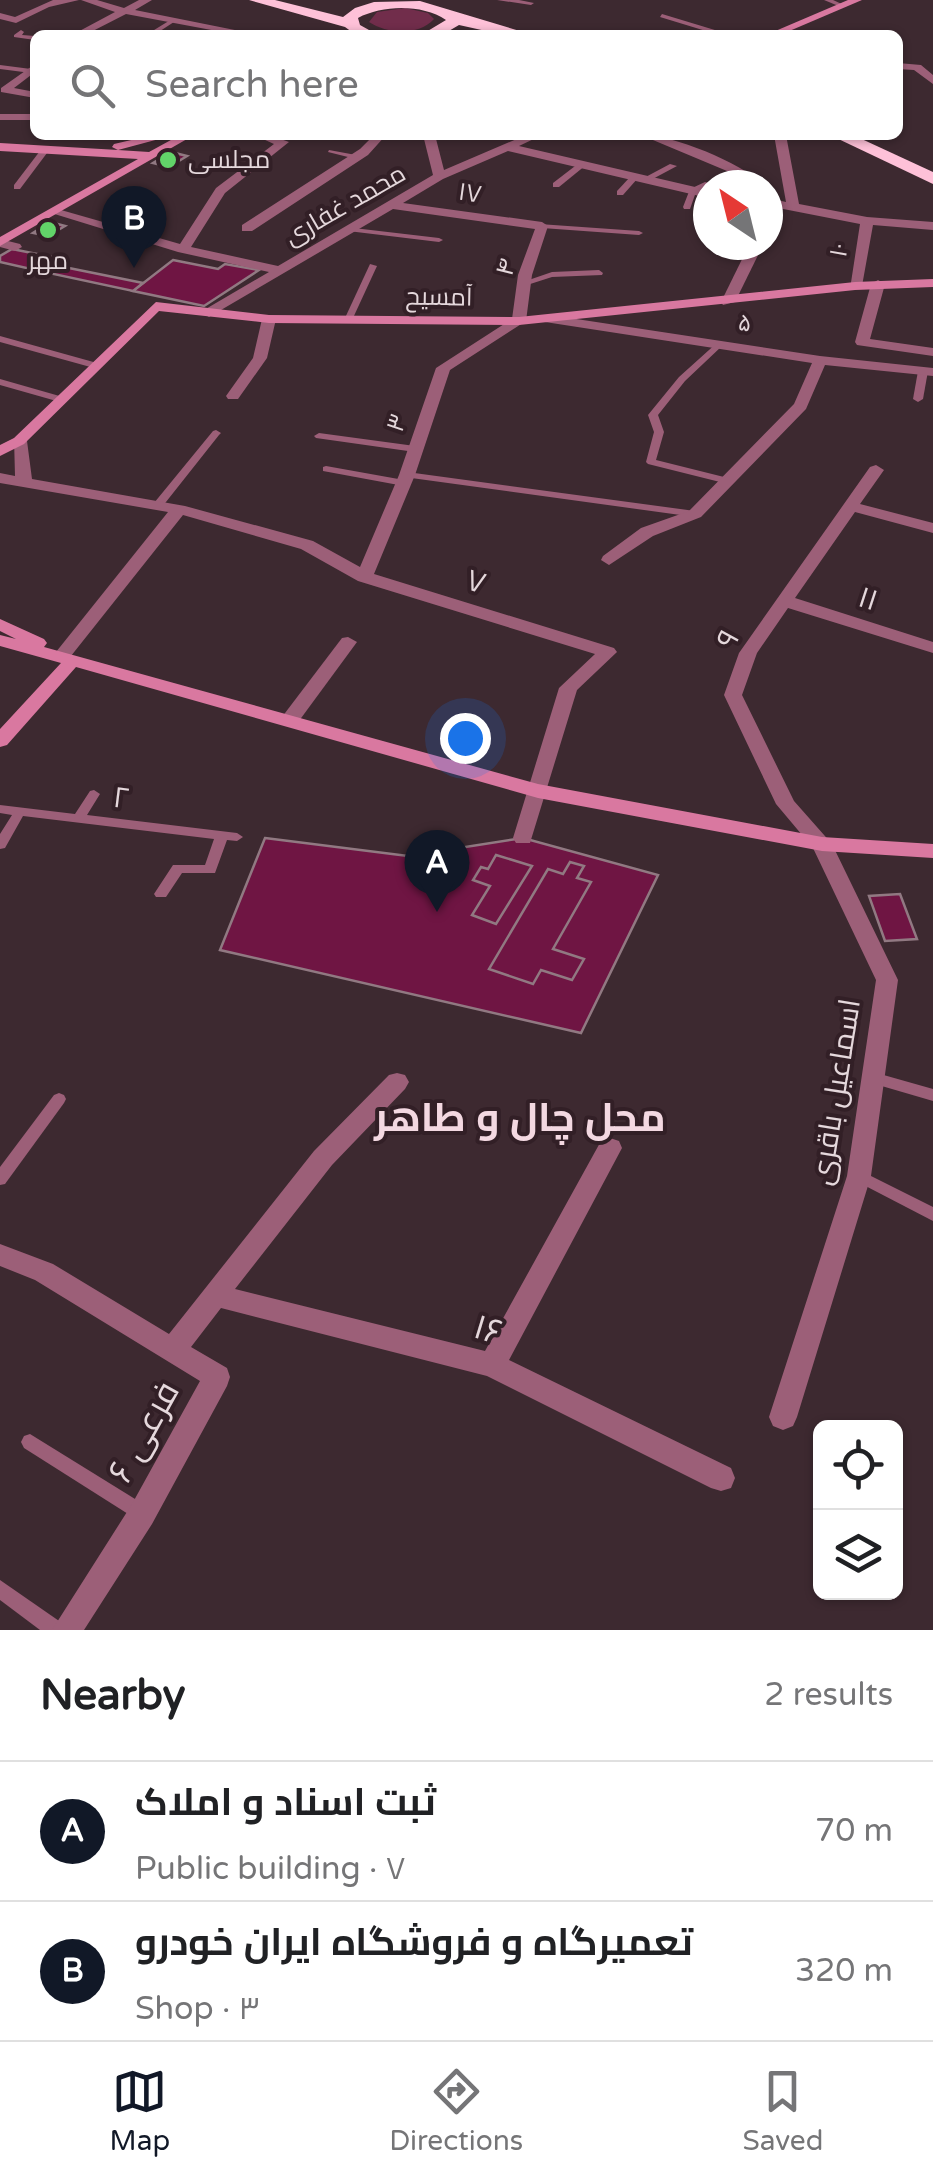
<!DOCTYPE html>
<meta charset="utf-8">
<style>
:root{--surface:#fff;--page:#f6f6f6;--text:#202124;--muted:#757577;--line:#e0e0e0;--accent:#111827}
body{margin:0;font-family:"Varela Round",Cairo,sans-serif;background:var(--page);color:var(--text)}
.controls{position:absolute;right:30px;bottom:30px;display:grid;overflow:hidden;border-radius:15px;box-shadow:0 2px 8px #0004}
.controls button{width:90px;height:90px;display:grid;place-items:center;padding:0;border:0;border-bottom:2px solid var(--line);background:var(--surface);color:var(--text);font:50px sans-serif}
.compass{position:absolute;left:693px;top:170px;width:90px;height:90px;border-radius:50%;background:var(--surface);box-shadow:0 2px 8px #0004;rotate:325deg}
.you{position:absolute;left:465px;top:738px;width:35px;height:35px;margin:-25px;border:8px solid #fff;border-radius:50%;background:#1a73e8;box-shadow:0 0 0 15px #1a73e833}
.badge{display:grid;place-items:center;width:65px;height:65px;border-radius:50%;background:var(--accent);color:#fff;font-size:32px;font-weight:700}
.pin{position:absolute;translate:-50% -82px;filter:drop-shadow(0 2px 5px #0008)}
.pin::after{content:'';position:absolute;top:52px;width:35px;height:30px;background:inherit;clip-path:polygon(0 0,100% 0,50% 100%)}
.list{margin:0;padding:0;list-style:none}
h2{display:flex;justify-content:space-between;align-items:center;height:130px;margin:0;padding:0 40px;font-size:42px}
h2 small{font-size:32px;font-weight:400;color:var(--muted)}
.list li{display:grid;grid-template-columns:65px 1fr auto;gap:30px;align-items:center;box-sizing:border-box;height:140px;padding:0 40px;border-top:2px solid var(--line)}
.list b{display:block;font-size:38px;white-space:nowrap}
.list p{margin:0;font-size:32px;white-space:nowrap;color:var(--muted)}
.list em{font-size:32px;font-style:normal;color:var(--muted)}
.icon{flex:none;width:55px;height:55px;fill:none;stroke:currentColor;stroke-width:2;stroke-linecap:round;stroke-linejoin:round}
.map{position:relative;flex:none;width:933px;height:1630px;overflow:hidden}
.search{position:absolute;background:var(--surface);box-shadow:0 2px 8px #0004;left:30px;right:30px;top:30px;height:110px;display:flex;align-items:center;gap:25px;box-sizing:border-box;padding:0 35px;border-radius:15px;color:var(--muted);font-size:38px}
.sheet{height:410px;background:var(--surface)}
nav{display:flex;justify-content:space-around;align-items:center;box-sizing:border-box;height:140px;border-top:2px solid var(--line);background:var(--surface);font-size:28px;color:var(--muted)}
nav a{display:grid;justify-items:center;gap:5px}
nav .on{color:var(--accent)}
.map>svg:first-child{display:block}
.green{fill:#712d4b}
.building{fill:#6f1543;stroke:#917982;stroke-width:2.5}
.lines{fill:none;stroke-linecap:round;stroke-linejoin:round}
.lane{fill:#9c5f78;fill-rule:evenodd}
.street{fill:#9c5f78;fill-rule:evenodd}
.secondary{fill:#d978a0;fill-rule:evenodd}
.highway{fill:#fec1d8;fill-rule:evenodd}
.poi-dot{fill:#62d469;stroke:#321f26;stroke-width:4}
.labels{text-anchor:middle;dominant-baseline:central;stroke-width:8;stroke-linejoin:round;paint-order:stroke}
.far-poi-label{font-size:25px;fill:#e5d8dc;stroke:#321f26;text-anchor:start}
.far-street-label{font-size:25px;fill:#e5d8dc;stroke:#321f26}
.street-label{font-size:30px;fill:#e5d8dc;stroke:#321f26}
.near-street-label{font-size:35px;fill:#e5d8dc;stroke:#321f26}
.district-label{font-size:40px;font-weight:bold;fill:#f3d8e1;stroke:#321f26}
</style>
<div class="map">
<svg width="933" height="1630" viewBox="0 0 933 1630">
<rect width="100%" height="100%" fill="#3d2930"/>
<path class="green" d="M405 8 428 13 434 19C419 36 387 34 369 22L377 12Z"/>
<g class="building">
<path d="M171 152 187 156 169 167 153 163Z"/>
<path d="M50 222 65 226 48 236 33 233Z"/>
<path d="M12 249 62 259 44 272 0 262V256Z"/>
<path d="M173 260 218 269 225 264 259 270 204 306 133 291Z"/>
<path d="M54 265 143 283 133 291 44 272Z"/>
<path d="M265 838 408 856 523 838 658 875 581 1033 220 950Z"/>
<path d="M496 855 532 866 496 924 472 915 490 886 473 880 481 867 488 869Z"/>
<path d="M570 862 584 866 577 878 591 882 553 949 584 959 572 980 541 970 533 984 489 969 548 869 563 874Z"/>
<path d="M900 894 917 939 885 941 869 896Z"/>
</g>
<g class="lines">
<g class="lane">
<path d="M497 0H519L534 3 531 5Z"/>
<path d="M824 0H833L846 6 841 7Z"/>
<path d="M662 14 728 34 729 35H719L660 17Z"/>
<path d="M172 19 177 20 154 35H146Z"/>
<path d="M21 30 24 32 22 35 35 36V40L14 37V35Z"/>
<path d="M0 65 31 69 34 71 31 73 0 69Z"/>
<path d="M43 147 50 149 20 189H14V185Z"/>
<path d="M329 150 356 155 360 157 356 159 328 152Z"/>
<path d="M579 163 586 165 559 187H553V183Z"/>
<path d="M670 164 677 166 647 182 640 180Z"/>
<path d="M631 176 638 178 623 195H617V191Z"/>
<path d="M705 182 712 184 696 192 690 209H684L683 207 690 189Z"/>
<path d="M539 224 639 231 643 233 639 235 542 228H539Z"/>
<path d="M345 227 439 238 443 240 439 242 348 231H345Z"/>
<path d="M370 264 377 266 353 318 346 320 345 318Z"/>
<path d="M599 270 603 273 602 275 552 277 524 286 520 283 552 272Z"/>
<path d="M0 336 97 363 99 365 94 368 0 342Z"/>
<path d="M719 341 723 344 722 346 685 381 658 415 664 432 656 460 732 479V483L728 484 648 464 646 462 654 432 648 415 679 377Z"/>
<path d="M923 368 928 371 923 399 918 402 913 399 918 371Z"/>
<path d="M0 379 63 397 65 399 60 402 0 385Z"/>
<path d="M216 430 221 433 219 435 162 507H154V503L213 431Z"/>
<path d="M319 433 415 446 420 449 415 452 316 438 314 436Z"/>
<path d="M326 466 404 480 409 483 404 486 323 471V467Z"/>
<path d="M407 472 695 511 700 514 695 517 404 477 402 475Z"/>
<path d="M94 790 100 794 87 815 237 833 243 837 237 841 227 840 215 873H182L166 897H156L154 894 173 865H205L214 839 23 816 5 848 0 849V834L12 815 0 813V805L75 814 90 791Z"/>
<path d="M873 1072 933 1089V1101L868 1082 866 1078 868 1074Z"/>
<path d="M59 1093 64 1095 66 1099 64 1103 5 1184 0 1185V1167L54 1095Z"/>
<path d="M859 1170 933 1207V1221L854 1180 851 1176 854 1172Z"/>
<path d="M30 1434 148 1507 151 1513 148 1519 142 1522 136 1519 24 1448 21 1442 24 1436Z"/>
<path d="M0 1580 62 1623 64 1630H40L0 1600Z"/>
</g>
<g class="street">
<path d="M53 0H79L49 7 16 23 0 19V13L15 17Z"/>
<path d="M81 0H97L124 8 139 0H152L135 10 260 35H238L126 14 85 35H72L115 12Z"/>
<path d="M360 29 364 30V34L330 35Z"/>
<path d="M898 63 921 65 933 75V84L914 70 898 69Z"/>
<path d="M35 64V72L14 88 35 92V98L1 92V88Z"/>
<rect x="0" y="114" width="35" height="6"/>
<path d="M269 135 289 142 225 193 191 247 278 266 433 175 423 135H435L444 170 526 135H542L519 146 708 190V198L508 151 443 179 403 203 542 222 548 226 532 275 526 321 450 370 415 475 374 574 614 648 617 652 577 690 530 843H516L513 838 559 688 595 654 358 581 301 549 183 515 67 661H55L52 657 168 512 0 483V473L15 476 14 438H24L27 441 32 479 185 506 313 541 360 567 399 475 436 368 512 319 518 275 535 229 393 209 209 317 202 313 204 310 269 272 178 252 48 212 54 208 180 244 216 188 274 144 263 139Z"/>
<path d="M374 135H386L368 155 252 231H242V225L360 149Z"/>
<path d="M641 135C675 135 740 163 765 185H750L727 171Z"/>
<path d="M774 135H786L799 204 867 217 933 222V230L873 225 862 286 850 289 860 224 768 206V198L786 202Z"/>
<path d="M0 239 20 244 22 247 15 251 0 247Z"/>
<path d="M749 245H763L735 302 723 305 721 302Z"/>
<path d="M878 280 885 284 870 339 933 348V356L857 345 855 342 871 284Z"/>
<path d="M269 315 276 319 267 358 238 399H228L226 396 253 358 262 319Z"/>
<path d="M550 315 820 356 933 368V376L825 365 806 409 701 517 653 536 609 565 601 560 603 556 641 528 689 511 794 404 812 363 545 322 543 319Z"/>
<path d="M876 465 884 470 860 504 933 523V533L855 512 795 598 933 642V653L788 608 757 653 742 695 794 801 832 844 898 980 871 1176 797 1417 793 1426 783 1430 773 1426 769 1417 847 1176 876 980 813 848 776 804 724 695 739 653 870 467Z"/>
<path d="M348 637 357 642 296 725H282L280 721 282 717 342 638Z"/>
<path d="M397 1073 405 1075 409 1082 405 1089 332 1165 235 1289 485 1351 601 1141 610 1138 619 1141 622 1148 509 1360 731 1468 735 1478 731 1488 721 1491 711 1488 487 1376 221 1308 191 1347 227 1368 230 1377 227 1386 152 1524 84 1630H52L132 1504 200 1381 35 1280 0 1266V1244L53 1264 169 1334 314 1151 389 1075Z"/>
</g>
<g class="secondary">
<path d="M848 0H862L780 35H766Z"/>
<path d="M153 135H174L118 150 149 152 180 135H194L0 246V237L138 159 0 151V143L118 150 112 147 114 144Z"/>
<path d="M933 279V287L855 290 519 325 269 323 159 311 24 444 0 456V445L14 438 156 302 269 315 519 317 855 282Z"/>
<path d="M0 619 44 639 47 643 44 647 538 784 822 837 933 844V858L822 851 538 798 76 667 7 745 0 747V729L61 663 0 646V635L16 639 0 631Z"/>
</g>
<g class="highway">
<path d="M249 0H275L343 17 355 8 374 2 420 1 533 35H504L459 25 442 35H421L446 20C422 4 383 5 358 18L360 25 378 35H356L345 27Z"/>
<path d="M830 135H853L933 172V184Z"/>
</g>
</g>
<g class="poi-dot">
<circle cx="168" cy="160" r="10"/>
<circle cx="48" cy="230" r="10"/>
</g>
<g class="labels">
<g class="far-poi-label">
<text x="188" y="160">مجلسی</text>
<text x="48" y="261" text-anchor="middle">مهر</text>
</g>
<g class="far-street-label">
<text transform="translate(470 193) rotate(8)">۱۷</text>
<text transform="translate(345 205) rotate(-30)">محمد غفاری</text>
<text transform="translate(839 250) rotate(-80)">۱۰</text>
<text transform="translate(506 267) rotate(-76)">۴</text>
<text transform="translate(439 297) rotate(1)">آمسیح</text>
<text transform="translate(745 323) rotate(9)">۵</text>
<text transform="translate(397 423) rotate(-71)">۳</text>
</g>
<g class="street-label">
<text transform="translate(476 582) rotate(17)">۷</text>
<text transform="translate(868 599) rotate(18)">۱۱</text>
<text transform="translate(728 639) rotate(-61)">۹</text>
<text transform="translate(121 798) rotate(7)">۲</text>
<text transform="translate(836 1092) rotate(-81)">اسماعیل باقری</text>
</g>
<g class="near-street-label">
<text transform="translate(488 1330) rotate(17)">۱۶</text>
<text transform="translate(144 1432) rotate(-61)">فرعی ۶</text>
</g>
<g class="district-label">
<text x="520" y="1118">محل چال و طاهر</text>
</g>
</g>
</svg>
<div class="controls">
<button><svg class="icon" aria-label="locate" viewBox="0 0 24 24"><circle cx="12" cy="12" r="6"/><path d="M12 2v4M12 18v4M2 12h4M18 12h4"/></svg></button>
<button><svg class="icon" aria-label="layers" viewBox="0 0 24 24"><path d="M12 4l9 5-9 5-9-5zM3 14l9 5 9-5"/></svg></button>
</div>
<svg class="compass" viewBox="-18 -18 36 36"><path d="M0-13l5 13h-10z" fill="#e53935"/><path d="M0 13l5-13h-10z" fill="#757577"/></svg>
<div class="you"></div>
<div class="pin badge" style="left:437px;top:912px">A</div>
<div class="pin badge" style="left:134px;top:268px">B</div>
<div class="search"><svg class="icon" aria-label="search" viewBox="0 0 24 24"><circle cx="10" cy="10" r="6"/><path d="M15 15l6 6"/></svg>Search here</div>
</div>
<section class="sheet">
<h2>Nearby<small>2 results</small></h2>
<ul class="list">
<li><span class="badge">A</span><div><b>ثبت اسناد و املاک</b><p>Public building · ۷</p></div><em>70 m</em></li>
<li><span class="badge">B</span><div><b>تعمیرگاه و فروشگاه ایران خودرو</b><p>Shop · ۳</p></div><em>320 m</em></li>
</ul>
</section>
<nav>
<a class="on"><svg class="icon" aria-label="map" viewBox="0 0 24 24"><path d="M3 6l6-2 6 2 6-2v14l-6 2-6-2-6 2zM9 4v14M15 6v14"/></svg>Map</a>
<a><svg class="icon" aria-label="directions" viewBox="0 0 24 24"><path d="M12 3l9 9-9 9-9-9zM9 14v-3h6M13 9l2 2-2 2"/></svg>Directions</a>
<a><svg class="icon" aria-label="saved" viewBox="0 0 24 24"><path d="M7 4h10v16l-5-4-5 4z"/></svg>Saved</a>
</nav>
